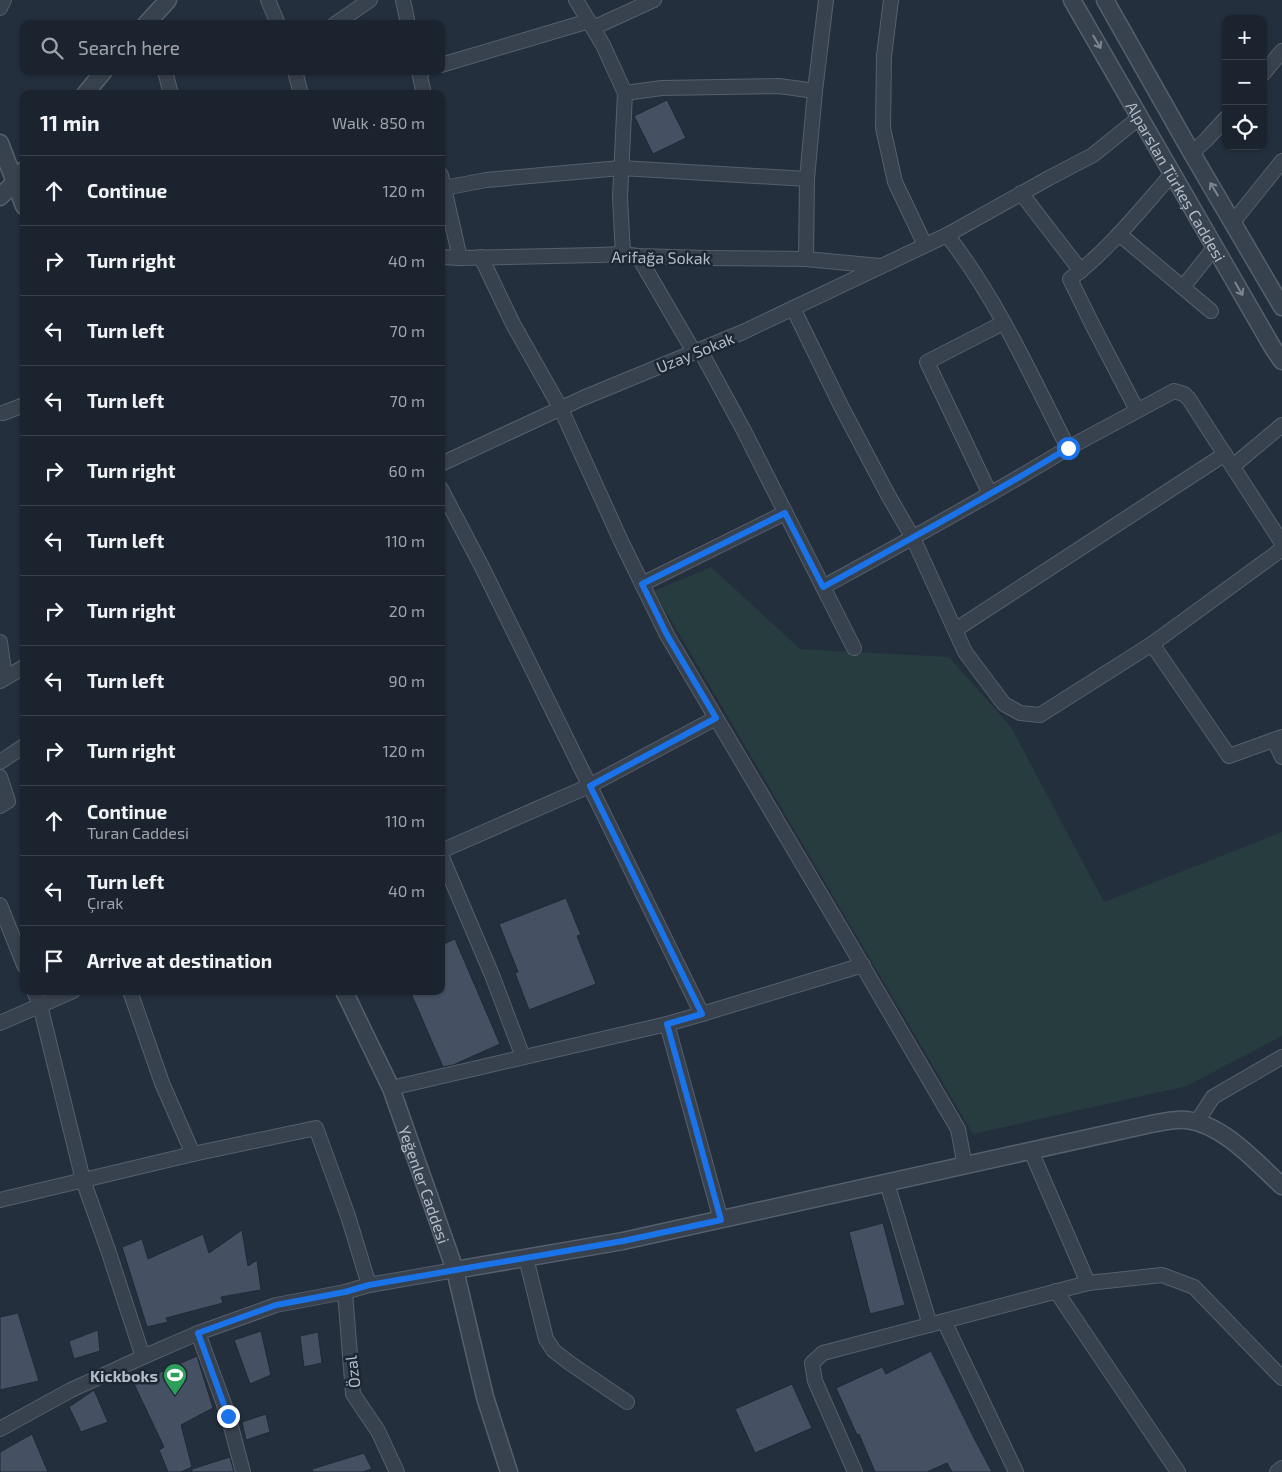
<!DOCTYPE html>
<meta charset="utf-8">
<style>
:root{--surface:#1b232e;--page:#282f3a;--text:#f1f3f6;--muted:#a0a4aa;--line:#39404a}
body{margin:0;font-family:"Exo 2",sans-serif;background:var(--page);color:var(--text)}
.controls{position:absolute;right:15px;top:15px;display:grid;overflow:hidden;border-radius:10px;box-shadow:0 1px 4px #0004}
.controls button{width:45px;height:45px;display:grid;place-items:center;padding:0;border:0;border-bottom:1px solid var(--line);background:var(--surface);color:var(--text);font:25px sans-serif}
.stop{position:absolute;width:15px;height:15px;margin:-11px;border:4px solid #1a73e8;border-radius:50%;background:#fff}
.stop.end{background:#1a73e8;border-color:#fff;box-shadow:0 1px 5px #0008}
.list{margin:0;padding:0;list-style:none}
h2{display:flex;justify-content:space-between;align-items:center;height:65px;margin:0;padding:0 20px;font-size:21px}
h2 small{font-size:16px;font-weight:400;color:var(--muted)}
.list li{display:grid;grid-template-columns:32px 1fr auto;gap:15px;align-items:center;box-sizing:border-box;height:70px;padding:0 20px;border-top:1px solid var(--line)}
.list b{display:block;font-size:19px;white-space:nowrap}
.list p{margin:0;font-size:16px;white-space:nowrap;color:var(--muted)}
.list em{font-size:16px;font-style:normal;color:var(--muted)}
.icon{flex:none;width:28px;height:28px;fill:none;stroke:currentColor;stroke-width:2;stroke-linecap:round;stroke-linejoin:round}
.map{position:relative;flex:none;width:1282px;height:1472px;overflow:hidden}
.search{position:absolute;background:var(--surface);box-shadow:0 1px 4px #0004;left:20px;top:20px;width:425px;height:55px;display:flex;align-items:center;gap:12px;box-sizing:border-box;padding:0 18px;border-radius:10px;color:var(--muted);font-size:19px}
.panel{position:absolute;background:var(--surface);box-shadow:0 1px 4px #0004;left:20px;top:90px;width:425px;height:905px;border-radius:10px}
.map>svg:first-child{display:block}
.green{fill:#263c3f}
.building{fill:#455162;stroke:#1f2835}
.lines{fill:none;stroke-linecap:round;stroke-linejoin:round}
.minor-casing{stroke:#565f6c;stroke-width:16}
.tertiary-casing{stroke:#565f6c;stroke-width:19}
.minor{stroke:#38414e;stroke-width:14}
.tertiary{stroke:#38414e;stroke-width:16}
.oneway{stroke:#7c8592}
.route{stroke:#1a73e8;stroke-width:6}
.labels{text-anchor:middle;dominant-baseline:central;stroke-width:5;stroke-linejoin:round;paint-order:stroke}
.street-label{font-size:16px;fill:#b4bcc9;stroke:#1d2633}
.poi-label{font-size:16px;font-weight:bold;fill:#b4bcc9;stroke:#1d2633;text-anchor:end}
</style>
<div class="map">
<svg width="1282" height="1472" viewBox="0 0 1282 1472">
<rect width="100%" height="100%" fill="#242f3e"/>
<path class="green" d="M711 567 800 649 949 657 1011 727 1104 902 1282 832V1036L1187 1086 973 1134 654 591Z"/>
<g class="building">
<path d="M667 100 686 138 653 154 634 116Z"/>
<path d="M566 898 581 935 577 936 596 984 529 1010 515 973 518 972 499 924Z"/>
<path d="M455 939 500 1044 453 1065 443 1067 410 991H441V945Z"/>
<path d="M883 1223 905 1305 870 1314 849 1232Z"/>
<path d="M242 1230 248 1266 257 1260 261 1290 221 1297 223 1303 166 1318 168 1322 147 1327 122 1247 142 1239 148 1259 203 1234 209 1253Z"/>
<path d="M18 1313 39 1381 0 1390V1317Z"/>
<path d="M98 1330 100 1351 74 1359 69 1341Z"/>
<path d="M261 1331 271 1375 250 1384 234 1340Z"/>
<path d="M318 1332 322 1363 304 1367 300 1336Z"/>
<path d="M931 1351 974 1438 992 1472H952L947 1463 927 1472H875L859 1434 857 1435 836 1388 882 1367 886 1374Z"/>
<path d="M197 1356 213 1408 181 1425 192 1467 181 1472H168L159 1450 164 1447 134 1384Z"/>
<path d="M792 1384 812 1428 755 1453 735 1409Z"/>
<path d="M94 1390 108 1422 81 1432 69 1407Z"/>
<path d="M266 1414 270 1432 246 1440 242 1422Z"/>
<path d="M32 1434 48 1472H0V1452Z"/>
<path d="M364 1453 372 1469 363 1472H313L312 1469Z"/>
<path d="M230 1457 234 1472H192V1469Z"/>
</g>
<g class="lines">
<g class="minor-casing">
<g id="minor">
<path d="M268 0 278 24"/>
<path d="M403 0 408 24"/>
<path d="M576 0 603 45 625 93"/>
<path d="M891 0 884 56 883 128 895 182 925 245"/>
<path d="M0 8 4 0"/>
<path d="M335 24 370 0"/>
<path d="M593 28 654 0"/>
<path d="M441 65 589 21"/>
<path d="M165 71 171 94"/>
<path d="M295 71 301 94"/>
<path d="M423 71 419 72 424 94"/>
<path d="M1263 74 1282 51"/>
<path d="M815 91 826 0"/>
<path d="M1192 153 1206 140 1226 118"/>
<path d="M441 175 460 258"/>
<path d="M444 188 486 180 621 168 807 179"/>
<path d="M1021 193 1081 271"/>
<path d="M1233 222 1282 161"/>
<path d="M1119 234 1211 311"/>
<path d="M623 254 620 197 625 93 662 88 779 86 815 91 807 179 806 259"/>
<path d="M638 256 694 352"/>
<path d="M441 257 460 258 598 255 623 254 638 256 706 258 806 259 880 266"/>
<path d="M481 257 513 324 561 409 621 541 667 635 844 934 958 1129 965 1166"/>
<path d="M1183 287 1215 247"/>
<path d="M793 308 841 406 888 495 913 538 965 652 1004 704 1020 713 1040 715 1152 644 1282 549"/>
<path d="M700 350 743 429 854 648"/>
<path d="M1137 410 1093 326 1070 279C1108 251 1141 209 1172 174"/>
<path d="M3 413 24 405"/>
<path d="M1068 448 1174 391 1184 394 1189 399 1282 543"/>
<path d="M441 464 583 398 743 332 947 235 1049 178 1093 155 1140 117"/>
<path d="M1233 466 1282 425"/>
<path d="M441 489 482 567 702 1014"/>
<path d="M990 494 927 362 1003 323"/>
<path d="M642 584 785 513"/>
<path d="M823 587C905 542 988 497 1068 448 1031 375 997 299 947 235"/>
<path d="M955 630 1225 454"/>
<path d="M0 642 5 678"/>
<path d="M1152 644 1229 756 1282 737"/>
<path d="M0 681 24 667"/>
<path d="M1274 740 1282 757"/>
<path d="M0 762 24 746"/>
<path d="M0 777 8 801 0 806"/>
<path d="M441 851 589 786 716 718"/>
<path d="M441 855 492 975 523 1057"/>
<path d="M0 905 24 965"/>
<path d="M34 991 40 1005 83 1180 108 1250 143 1357"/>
<path d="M130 991 162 1083 193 1154"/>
<path d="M0 1023 73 991"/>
<path d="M667 1024 721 1220"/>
<path d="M391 1088 667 1024 702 1014 863 965"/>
<path d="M1196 1123 1213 1097 1282 1057"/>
<path d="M1031 1151 1088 1283"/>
<path d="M887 1183 930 1325"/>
<path d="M0 1200 193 1154 316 1128 348 1216 369 1285"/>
<path d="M526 1258 546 1339 554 1351 571 1364 627 1402"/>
<path d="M1056 1291 1178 1472"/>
<path d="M345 1292 353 1394 378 1431 397 1472"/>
<path d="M944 1321 1016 1472"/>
<path d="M198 1333 228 1415 243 1472"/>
<path d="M0 1429 71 1390 143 1357 198 1333 276 1305 345 1292 369 1285 455 1270"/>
<path d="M855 1472 815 1381 812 1363 823 1353 1088 1283 1162 1275 1194 1287 1282 1378"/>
<path d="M1277 1472 1282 1468"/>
</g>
</g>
<g class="tertiary-casing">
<g id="tertiary">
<path id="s1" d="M1072 0 1273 348 1282 361"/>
<path d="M1105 0 1190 150 1282 307"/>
<path d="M146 24 168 0"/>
<path d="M85 94 104 71"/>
<path d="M0 143 24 206"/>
<path d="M0 197 15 182 24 170"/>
<path id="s2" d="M344 991 391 1088 455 1270 485 1397 509 1472"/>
<path d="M455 1270 623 1241 1151 1124C1162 1122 1175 1119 1186 1120 1223 1124 1256 1162 1282 1186"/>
</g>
</g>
<use href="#minor" class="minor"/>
<use href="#tertiary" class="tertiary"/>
</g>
<defs><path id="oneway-shaft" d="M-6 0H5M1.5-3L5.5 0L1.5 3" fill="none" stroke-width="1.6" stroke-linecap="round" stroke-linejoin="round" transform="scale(1.25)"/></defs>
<g class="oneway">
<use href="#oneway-shaft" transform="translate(1097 42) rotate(59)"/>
<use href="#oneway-shaft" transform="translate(1214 189) rotate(-121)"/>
<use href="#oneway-shaft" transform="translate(1239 289) rotate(60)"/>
</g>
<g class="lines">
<path class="route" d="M228 1416 198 1333 276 1305 345 1292 369 1285 623 1241 721 1220 667 1024 702 1014 590 786 716 718 667 635 642 584 785 513 823 587C905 542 988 497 1068 448"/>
</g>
<defs>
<g id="stadium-pin" transform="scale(1.25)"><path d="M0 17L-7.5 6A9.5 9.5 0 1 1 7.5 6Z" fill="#2e9e5b" stroke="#1d2633"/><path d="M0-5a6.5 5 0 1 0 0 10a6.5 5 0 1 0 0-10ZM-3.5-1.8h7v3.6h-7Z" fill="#fff"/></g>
</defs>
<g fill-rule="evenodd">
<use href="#stadium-pin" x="175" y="1375"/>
</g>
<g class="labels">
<g class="street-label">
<text stroke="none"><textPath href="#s1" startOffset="209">Alparslan Türkeş Caddesi</textPath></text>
<text transform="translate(661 257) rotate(1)">Arifağa Sokak</text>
<text transform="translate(695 352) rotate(-22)">Uzay Sokak</text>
<text stroke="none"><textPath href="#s2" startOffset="210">Yeğenler Caddesi</textPath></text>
<text transform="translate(352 1372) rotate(-97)">Özal</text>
</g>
<g class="poi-label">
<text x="158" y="1375">Kickboks</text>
</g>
</g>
</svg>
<div class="controls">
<button>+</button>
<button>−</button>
<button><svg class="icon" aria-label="locate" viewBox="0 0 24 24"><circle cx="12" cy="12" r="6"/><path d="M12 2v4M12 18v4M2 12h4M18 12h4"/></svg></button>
</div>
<div class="stop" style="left:1068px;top:448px"></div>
<div class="stop end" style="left:228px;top:1416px"></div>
<div class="search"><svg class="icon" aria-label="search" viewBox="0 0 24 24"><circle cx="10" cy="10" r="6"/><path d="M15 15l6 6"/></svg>Search here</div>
<section class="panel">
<h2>11 min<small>Walk · 850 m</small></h2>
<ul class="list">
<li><svg class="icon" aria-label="ahead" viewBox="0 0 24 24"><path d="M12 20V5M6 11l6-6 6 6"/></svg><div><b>Continue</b></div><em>120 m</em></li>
<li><svg class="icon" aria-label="right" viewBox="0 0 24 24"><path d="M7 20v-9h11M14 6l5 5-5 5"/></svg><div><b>Turn right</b></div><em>40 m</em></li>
<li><svg class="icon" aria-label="left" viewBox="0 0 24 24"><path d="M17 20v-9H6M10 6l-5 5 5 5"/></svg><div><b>Turn left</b></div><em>70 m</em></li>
<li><svg class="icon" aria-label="left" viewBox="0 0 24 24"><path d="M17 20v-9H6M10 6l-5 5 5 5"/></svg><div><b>Turn left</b></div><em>70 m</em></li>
<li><svg class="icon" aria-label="right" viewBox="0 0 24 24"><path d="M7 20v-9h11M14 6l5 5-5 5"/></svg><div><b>Turn right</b></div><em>60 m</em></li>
<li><svg class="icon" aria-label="left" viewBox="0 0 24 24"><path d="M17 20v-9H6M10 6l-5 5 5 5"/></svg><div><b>Turn left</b></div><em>110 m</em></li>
<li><svg class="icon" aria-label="right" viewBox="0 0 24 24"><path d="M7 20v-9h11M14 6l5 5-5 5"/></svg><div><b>Turn right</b></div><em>20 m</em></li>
<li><svg class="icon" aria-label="left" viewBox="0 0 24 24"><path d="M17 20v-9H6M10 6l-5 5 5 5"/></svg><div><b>Turn left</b></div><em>90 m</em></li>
<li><svg class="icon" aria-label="right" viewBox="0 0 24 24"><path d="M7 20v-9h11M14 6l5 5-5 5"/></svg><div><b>Turn right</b></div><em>120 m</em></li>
<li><svg class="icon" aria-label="ahead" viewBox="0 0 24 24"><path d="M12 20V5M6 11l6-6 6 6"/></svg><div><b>Continue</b><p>Turan Caddesi</p></div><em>110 m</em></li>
<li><svg class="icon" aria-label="left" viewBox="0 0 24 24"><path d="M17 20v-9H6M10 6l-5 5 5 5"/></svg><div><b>Turn left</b><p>Çırak</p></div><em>40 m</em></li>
<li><svg class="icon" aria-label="arrive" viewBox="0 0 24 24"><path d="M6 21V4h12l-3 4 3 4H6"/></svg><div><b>Arrive at destination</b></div></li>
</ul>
</section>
</div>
